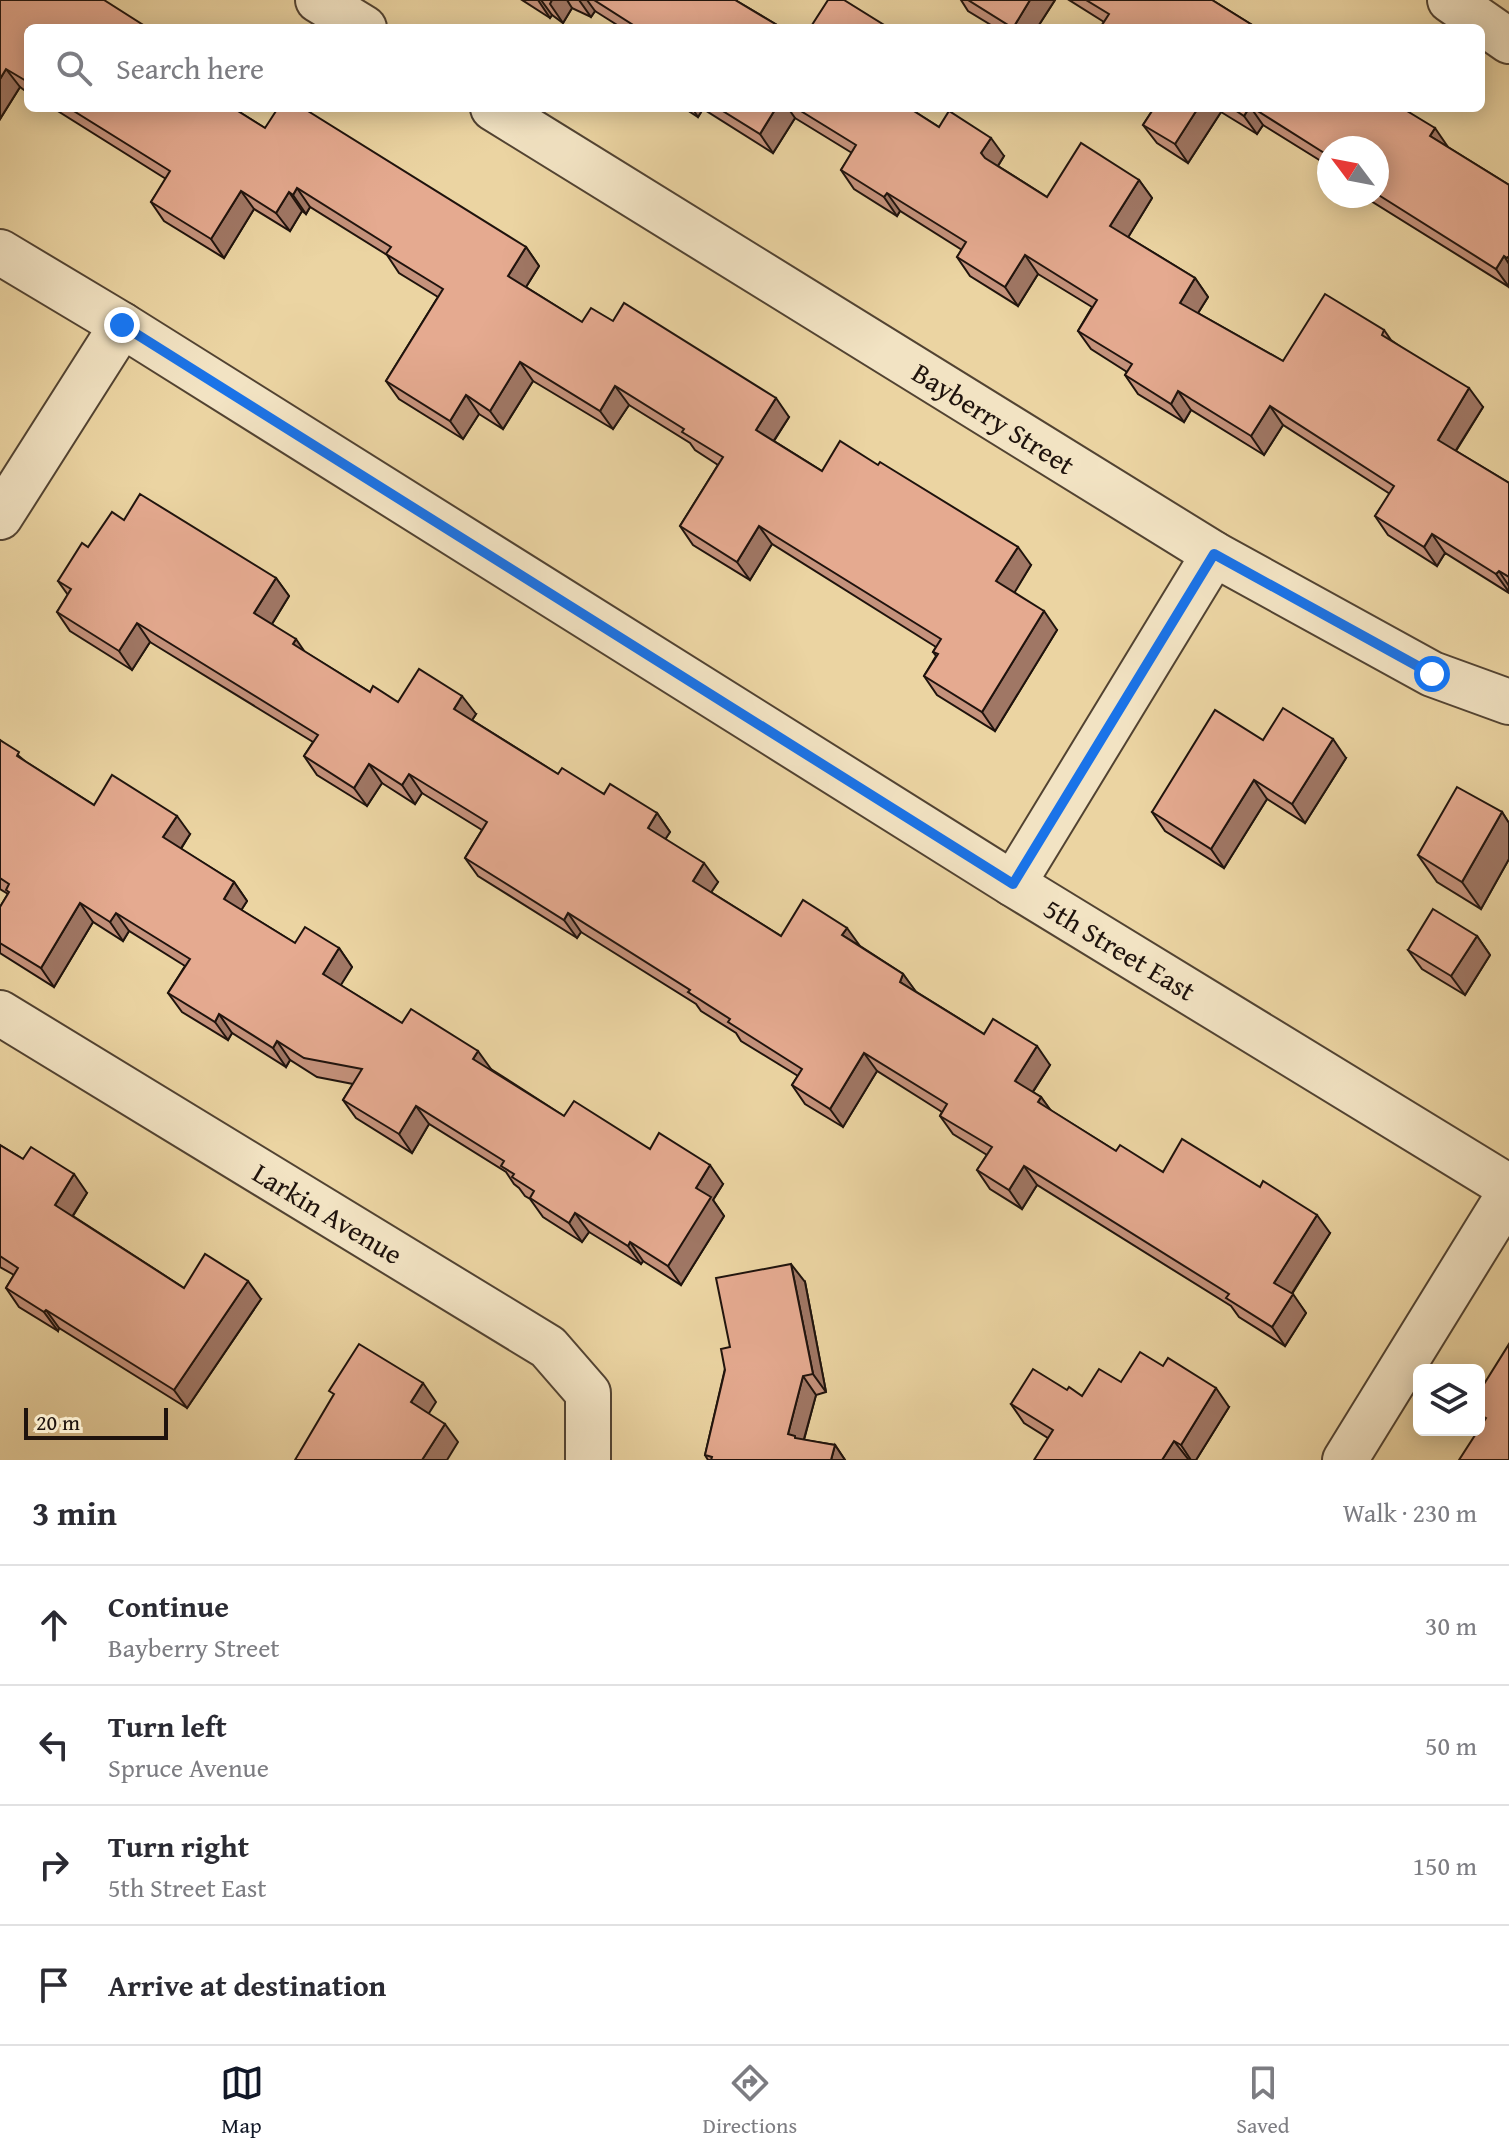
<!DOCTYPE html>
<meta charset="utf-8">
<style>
:root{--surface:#fff;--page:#f2f2f3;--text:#2b2b33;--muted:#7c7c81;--line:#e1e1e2;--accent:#111827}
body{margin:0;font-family:"Gentium Book Plus",serif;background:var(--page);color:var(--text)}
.controls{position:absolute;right:24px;bottom:24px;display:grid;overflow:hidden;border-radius:12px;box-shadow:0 4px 20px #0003}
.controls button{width:72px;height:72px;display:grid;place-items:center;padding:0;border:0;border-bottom:2px solid var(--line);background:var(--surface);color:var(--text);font:40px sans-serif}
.compass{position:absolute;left:1317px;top:136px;width:72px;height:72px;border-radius:50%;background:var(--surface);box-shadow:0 4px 20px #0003;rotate:302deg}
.scale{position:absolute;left:24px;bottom:20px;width:144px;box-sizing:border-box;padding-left:8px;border:4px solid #1f130d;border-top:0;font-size:22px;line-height:28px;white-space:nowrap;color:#1f130d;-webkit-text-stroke:6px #f2e3c3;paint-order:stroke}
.stop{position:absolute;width:24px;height:24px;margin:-18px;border:6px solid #1a73e8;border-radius:50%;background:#fff}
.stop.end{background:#1a73e8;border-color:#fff;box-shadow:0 2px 8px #0008}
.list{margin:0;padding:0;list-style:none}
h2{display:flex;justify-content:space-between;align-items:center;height:104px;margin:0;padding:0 32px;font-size:34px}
h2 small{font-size:26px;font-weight:400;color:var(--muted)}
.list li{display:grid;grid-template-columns:52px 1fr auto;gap:24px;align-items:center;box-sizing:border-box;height:120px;padding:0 32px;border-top:2px solid var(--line)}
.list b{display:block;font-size:30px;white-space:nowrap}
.list p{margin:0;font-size:26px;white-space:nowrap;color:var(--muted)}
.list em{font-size:26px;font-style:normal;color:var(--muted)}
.icon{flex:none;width:44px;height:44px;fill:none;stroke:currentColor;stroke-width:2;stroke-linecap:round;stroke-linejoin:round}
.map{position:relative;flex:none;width:1509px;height:1460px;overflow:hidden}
.search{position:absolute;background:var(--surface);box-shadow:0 4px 20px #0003;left:24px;right:24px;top:24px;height:88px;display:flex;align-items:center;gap:20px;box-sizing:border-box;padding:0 28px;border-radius:12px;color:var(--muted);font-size:30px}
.sheet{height:584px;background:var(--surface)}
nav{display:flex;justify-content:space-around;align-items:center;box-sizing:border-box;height:112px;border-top:2px solid var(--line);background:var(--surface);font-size:22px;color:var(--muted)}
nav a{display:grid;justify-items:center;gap:4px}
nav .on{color:var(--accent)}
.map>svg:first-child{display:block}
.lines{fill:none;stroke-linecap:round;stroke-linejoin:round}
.minor-casing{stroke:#524332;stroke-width:48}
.tertiary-casing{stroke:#524332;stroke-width:48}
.minor{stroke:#f2e3c3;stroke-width:44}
.tertiary{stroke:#f2e3c3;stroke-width:44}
.wall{fill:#c5927c;stroke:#1f130d;stroke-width:2}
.shaded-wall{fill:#a07765;stroke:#1f130d;stroke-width:2}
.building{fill:#e5aa90;stroke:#1f130d;stroke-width:2}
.route{stroke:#1a73e8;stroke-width:10}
.labels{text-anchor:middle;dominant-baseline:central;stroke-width:7;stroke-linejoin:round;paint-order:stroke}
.street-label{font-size:28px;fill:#1f130d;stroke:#f2e3c3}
</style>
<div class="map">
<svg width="1509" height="1460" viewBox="0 0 1509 1460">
<rect width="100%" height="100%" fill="#ebd4a2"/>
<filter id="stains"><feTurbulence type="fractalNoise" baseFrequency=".0025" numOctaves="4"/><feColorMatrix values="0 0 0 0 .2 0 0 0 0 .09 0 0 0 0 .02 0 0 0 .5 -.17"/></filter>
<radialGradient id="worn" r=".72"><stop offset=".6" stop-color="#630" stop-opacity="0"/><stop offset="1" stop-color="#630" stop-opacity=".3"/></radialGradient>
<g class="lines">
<g class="minor-casing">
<g id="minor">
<path d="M318 0 364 28"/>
<path d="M1450 0 1509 41"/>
<path d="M493 108 1214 554 1432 674 1509 702"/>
<path d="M0 517 122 325"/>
<path d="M1013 884 1214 554"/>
<path d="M0 1013 548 1347 588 1393V1460"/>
<path d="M1345 1460 1509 1194"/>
</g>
</g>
<g class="tertiary-casing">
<path id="tertiary" d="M0 252 122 325 1013 884 1509 1187"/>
</g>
<use href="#minor" class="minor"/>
<use href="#tertiary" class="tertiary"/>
</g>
<g class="wall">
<path d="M0 0 28 28V93L20 87 0 119Z"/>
<path d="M522 0H737V1L782 28H622L595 11 591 17 572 8 563 23 552 15 550 18Z"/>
<path d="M961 0H1055L1037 28H996L968 11Z"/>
<path d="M1069 0H1212L1257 28H1104L1102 25 1104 22Z"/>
<path d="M53 108H233L265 128 526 247 539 266 526 287 582 322 613 321 789 417 774 441 822 471 1031 565 1014 592 1057 630 995 731 937 695 924 676 936 656 933 652 936 647 772 544 750 580 693 545 680 526 718 465 695 450 690 443 629 405 613 429 533 381 503 429 479 414 463 439 399 399 386 381 438 297 399 273 387 255 310 207 306 214 302 211 290 231 254 209 224 258 164 221 151 202 166 179Z"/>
<path d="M684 108H909L939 127 1004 156 998 166 1047 197 1139 180 1152 198 1128 237 1195 278 1208 297 1198 313 1283 361 1384 330 1391 340 1483 407 1456 451 1509 483V593L1445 553 1437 566 1388 535 1375 516 1390 494 1283 425 1264 455 1191 410 1184 422 1138 394 1125 375 1127 372 1091 349 1078 331 1092 307 1038 274 1018 306 970 276 957 257 962 250 900 211 897 216 854 189 841 170 852 153 795 118 773 153 703 109 698 117Z"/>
<path d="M1154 108H1402L1448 147 1509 185V287L1363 196H1377V148H1329V166L1263 125 1257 134 1221 112 1188 163 1157 143 1143 125Z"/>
<path d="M124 520 276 578 289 596 272 624 305 652 370 692 398 702 476 714 472 720 558 774 604 794 657 813 670 832 665 839 718 882 711 892 781 936 860 946 903 974 915 991 984 1034 1050 1065 1033 1092 1041 1097 1050 1110 1116 1151 1163 1172 1330 1233 1292 1294 1306 1313 1285 1346 1239 1317 1231 1306 1037 1185 1022 1209 990 1189 977 1170 987 1155 953 1134 940 1116 942 1112 877 1071 843 1127 805 1104 792 1085 798 1076 741 1041 736 1033 701 1011 696 1004 581 932 577 938 478 876 465 858 482 830 422 793 415 804 382 783 367 806 317 775 304 756 313 742 150 642 132 670 70 631 57 612 68 595 58 581 88 547Z"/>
<path d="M0 740 26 762 94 805 190 834 181 849 234 882 247 901 241 910 295 943 339 948 352 967 340 985 402 1023 491 1069 564 1116 650 1149 723 1184 713 1200 724 1216 681 1285 643 1261 641 1264 589 1232 582 1242 543 1217 530 1199 525 1196 519 1188 514 1184 506 1172 429 1124 412 1153 356 1118 343 1100 353 1084 317 1077 290 1060 286 1067 232 1033 228 1040 182 1012 168 993 185 966 129 931 123 941 93 922 54 987 0 953V907L8 894 0 889Z"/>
<path d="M1263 740 1346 758 1305 823 1267 799 1224 868 1165 831 1152 812Z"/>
<path d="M1502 812 1509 823V859L1481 909 1437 882 1418 855Z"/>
<path d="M1477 936 1490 955 1465 995 1422 969 1408 950Z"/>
<path d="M0 1145 23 1159 87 1193 73 1216 184 1288 261 1299 187 1408 59 1328 58 1331 19 1307 6 1288 14 1275 0 1267Z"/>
<path d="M805 1282 826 1392 816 1395 804 1440 835 1445 845 1460H708L705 1455 730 1347Z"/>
<path d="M1121 1382 1229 1407 1196 1460H1189L1048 1438 1024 1423 1011 1404 1067 1390 1082 1396Z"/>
<path d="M1479 1392 1509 1460 1479 1421Z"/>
</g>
<g class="shaded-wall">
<path d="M538 0H541L552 15 550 18Z"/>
<path d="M552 0H567L572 8 563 23 550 4Z"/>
<path d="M579 0H587L595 11 591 17Z"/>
<path d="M1030 0H1055L1037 28H1013Z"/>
<path d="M6 69 20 87 0 119V79Z"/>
<path d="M692 108H702L703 109 698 117Z"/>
<path d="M776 108H788L795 118 773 153 760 134Z"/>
<path d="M1198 108H1218L1221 112 1188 163 1175 144Z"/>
<path d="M1249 108H1251L1263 125 1257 134 1244 116Z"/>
<path d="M1435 128 1448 147 1430 136Z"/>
<path d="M991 138 1004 156 994 172 981 153Z"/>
<path d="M1139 180 1152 198 1124 244 1110 226Z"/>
<path d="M297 188 310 207 306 214 293 195Z"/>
<path d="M241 191 254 209 224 258 211 239Z"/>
<path d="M289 192 302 211 290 231 276 213Z"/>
<path d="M887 193 900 211 897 216 884 197Z"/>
<path d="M526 247 539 266 521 295 508 276Z"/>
<path d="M1025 255 1038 274 1018 306 1005 287Z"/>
<path d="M1504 256 1509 264V287L1496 269Z"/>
<path d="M1195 278 1208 297 1193 321 1180 303Z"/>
<path d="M520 362 533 381 503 429 490 411Z"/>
<path d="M615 386 629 405 613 429 600 411Z"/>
<path d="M1469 388 1483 407 1451 458 1438 440Z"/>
<path d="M1178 391 1191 410 1184 422 1171 404Z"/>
<path d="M466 395 479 414 463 439 450 421Z"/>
<path d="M776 398 789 417 769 448 756 430Z"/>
<path d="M1270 406 1283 425 1264 455 1251 436Z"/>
<path d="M759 526 772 544 750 580 737 562Z"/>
<path d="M1432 534 1445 553 1437 566 1424 547Z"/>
<path d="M1018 547 1031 565 1010 600 996 581Z"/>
<path d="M1499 571 1509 586V592L1496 574Z"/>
<path d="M276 578 289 596 267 632 254 613Z"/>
<path d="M1044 611 1057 630 995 731 982 712Z"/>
<path d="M137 623 150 642 132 670 119 651Z"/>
<path d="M296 639 309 658 293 644Z"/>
<path d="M462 696 476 714 467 728 454 709Z"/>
<path d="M1333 739 1346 758 1305 823 1292 804Z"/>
<path d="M369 764 382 783 367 806 354 788Z"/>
<path d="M409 774 422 793 415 804 402 785Z"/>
<path d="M1254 780 1267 799 1224 868 1211 849Z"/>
<path d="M1502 812 1509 823V859L1481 909 1462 882Z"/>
<path d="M657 813 670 832 661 846 648 828Z"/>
<path d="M177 816 190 834 176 856 163 837Z"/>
<path d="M704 863 718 882 706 900 693 881Z"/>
<path d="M234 882 247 901 237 917 224 899Z"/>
<path d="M80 903 93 922 54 987 41 968Z"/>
<path d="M116 913 129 931 123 941 110 922Z"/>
<path d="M568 913 581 932 577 938 564 920Z"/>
<path d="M847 928 860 946 842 935Z"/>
<path d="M1477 936 1490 955 1465 995 1451 976Z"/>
<path d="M339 948 352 967 336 993 323 974Z"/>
<path d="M903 974 917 993 900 982Z"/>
<path d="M219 1014 232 1033 228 1040 215 1022Z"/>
<path d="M277 1041 290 1060 286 1067 273 1048Z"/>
<path d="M1037 1046 1050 1065 1028 1099 1015 1081Z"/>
<path d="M478 1051 491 1069 486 1078 473 1059Z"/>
<path d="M864 1053 877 1071 843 1127 830 1109Z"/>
<path d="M1041 1097 1055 1116 1038 1102Z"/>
<path d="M416 1106 429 1124 412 1153 399 1134Z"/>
<path d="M710 1165 723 1184 713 1200 724 1216 681 1285 668 1266 696 1188Z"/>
<path d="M1024 1166 1037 1185 1022 1209 1009 1190Z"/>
<path d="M74 1174 87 1193 68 1223 55 1205Z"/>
<path d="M575 1213 589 1232 582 1242 569 1223Z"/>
<path d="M1317 1215 1330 1233 1287 1301 1274 1283Z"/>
<path d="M630 1242 643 1261 641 1264 628 1246Z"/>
<path d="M791 1264 805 1282 826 1392 813 1374Z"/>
<path d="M248 1281 261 1299 187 1408 174 1390Z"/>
<path d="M1293 1294 1306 1313 1285 1346 1272 1327Z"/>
<path d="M46 1310 59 1328 58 1331 44 1312Z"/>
<path d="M803 1376 816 1395 802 1446 788 1434Z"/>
<path d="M423 1383 436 1402 424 1421 411 1402Z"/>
<path d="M1216 1388 1229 1407 1196 1460H1191L1181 1445Z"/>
<path d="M445 1424 458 1442 447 1460H422Z"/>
<path d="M1174 1441 1188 1459 1187 1460H1162Z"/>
<path d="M835 1445 845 1460H831Z"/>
</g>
<g class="building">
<path d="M0 0H104L148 28H28V82L6 69 0 79Z"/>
<path d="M594 0H735L782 28H638Z"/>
<path d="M828 0H844L889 28H810Z"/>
<path d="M968 0H1030L1013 28Z"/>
<path d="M1086 0H1212L1257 28H1107L1102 25 1109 14Z"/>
<path d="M69 108H233L265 128 278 108H303L526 247 508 276 582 322 591 308 613 321 624 303 776 398 756 430 822 471 840 441 878 465 880 462 1018 547 996 581 1044 611 982 712 924 676 938 654 933 652 941 639 759 526 737 562 680 526 723 457 682 432 684 429 615 386 600 411 520 362 490 411 466 395 450 421 386 381 443 289 386 254 391 247 297 188 293 195 289 192 276 213 241 191 211 239 151 202 170 171Z"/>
<path d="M718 108H776L760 134Z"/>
<path d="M796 108H909L939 127 949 111 991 138 981 153 985 158 1047 197 1081 143 1139 180 1110 226 1195 278 1180 303 1283 361 1325 294 1384 330 1382 335 1469 388 1438 440 1509 483V577L1499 571 1496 574 1432 534 1424 547 1375 516 1394 486 1270 406 1251 436 1178 391 1171 404 1125 375 1132 364 1078 331 1097 300 1025 255 1005 287 957 257 966 242 887 193 884 197 841 170 856 145Z"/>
<path d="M1154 108H1198L1175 144 1143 125Z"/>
<path d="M1232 108H1249L1244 116Z"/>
<path d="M1253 108H1402L1435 128 1430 136 1509 185V256L1507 258 1504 256 1496 269 1377 194V148H1329V156Z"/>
<path d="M140 494 276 578 254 613 296 639 293 644 370 692 373 686 398 702 419 669 462 696 454 709 558 774 562 768 604 794 610 784 657 813 648 828 704 863 693 881 781 936 803 900 847 928 842 935 903 974 900 982 984 1034 993 1019 1037 1046 1015 1081 1041 1097 1038 1102 1116 1151 1120 1145 1163 1172 1182 1139 1260 1187 1263 1181 1317 1215 1274 1283 1293 1294 1272 1327 1226 1298 1229 1294 1024 1166 1009 1190 977 1170 992 1147 940 1116 947 1104 864 1053 830 1109 792 1085 802 1069 728 1022 730 1019 688 992 690 990 568 913 564 920 465 858 487 822 409 774 402 785 369 764 354 788 304 756 318 735 137 623 119 651 57 612 71 589 58 581 82 543 88 547 112 512 124 520Z"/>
<path d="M1283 708 1333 739 1292 804 1254 780 1211 849 1152 812 1215 710 1263 740Z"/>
<path d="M0 740 19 752 17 756 94 805 112 775 177 816 163 837 234 882 224 899 295 943 305 927 339 948 323 974 402 1023 411 1009 478 1051 473 1059 564 1116 574 1101 650 1149 659 1133 710 1165 696 1188 711 1197 668 1266 630 1242 628 1246 575 1213 569 1223 530 1198 534 1191 512 1177 514 1174 501 1166 504 1161 416 1106 399 1134 343 1100 362 1069 304 1058 277 1041 273 1048 219 1014 215 1022 168 993 190 959 116 913 110 922 80 903 41 968 0 943V907L9 892 6 890 9 884 0 878Z"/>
<path d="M1457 787 1502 812 1462 882 1418 855Z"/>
<path d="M1433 909 1477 936 1451 976 1408 950Z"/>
<path d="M0 1145 23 1159 31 1147 74 1174 55 1205 184 1288 205 1254 248 1281 174 1390 46 1310 44 1312 6 1288 18 1268 0 1256Z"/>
<path d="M791 1264 813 1374 803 1376 788 1434 795 1436V1438L835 1445 831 1460H711L712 1457 705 1455 725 1370 721 1349 730 1347 716 1278Z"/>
<path d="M359 1344 423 1383 411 1402 445 1424 422 1460H295L334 1394 329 1391Z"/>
<path d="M1509 1344V1460H1459L1486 1418 1479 1414V1392Z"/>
<path d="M1140 1352 1163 1366 1168 1358 1216 1388 1181 1445 1174 1441 1162 1460H1034L1053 1430 1011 1404 1033 1369 1067 1390 1069 1387 1082 1396 1099 1369 1121 1382Z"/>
</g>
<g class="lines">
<path class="route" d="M122 325 1013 884 1214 554 1432 674"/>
</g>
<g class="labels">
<g class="street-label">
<text transform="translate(994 418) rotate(32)">Bayberry Street</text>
<text transform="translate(1120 949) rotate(31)">5th Street East</text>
<text transform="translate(328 1213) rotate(31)">Larkin Avenue</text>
</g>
</g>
<rect width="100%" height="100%" filter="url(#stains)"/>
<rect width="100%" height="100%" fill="url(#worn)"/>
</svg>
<div class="controls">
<button><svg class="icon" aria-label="layers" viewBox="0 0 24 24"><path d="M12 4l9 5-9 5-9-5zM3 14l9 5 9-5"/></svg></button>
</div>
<svg class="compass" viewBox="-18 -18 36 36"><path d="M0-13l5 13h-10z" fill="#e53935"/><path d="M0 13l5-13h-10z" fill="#7c7c81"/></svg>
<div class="scale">20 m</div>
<div class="stop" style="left:1432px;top:674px"></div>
<div class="stop end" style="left:122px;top:325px"></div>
<div class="search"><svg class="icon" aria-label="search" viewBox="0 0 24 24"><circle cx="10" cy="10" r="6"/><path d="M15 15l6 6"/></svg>Search here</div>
</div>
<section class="sheet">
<h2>3 min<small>Walk · 230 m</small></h2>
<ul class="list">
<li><svg class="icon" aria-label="ahead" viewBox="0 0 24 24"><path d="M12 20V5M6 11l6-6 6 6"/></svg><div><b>Continue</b><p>Bayberry Street</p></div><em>30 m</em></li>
<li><svg class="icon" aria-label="left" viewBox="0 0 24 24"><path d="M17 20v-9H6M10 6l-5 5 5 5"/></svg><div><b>Turn left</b><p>Spruce Avenue</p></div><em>50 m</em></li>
<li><svg class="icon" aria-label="right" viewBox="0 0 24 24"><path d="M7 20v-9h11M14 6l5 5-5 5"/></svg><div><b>Turn right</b><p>5th Street East</p></div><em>150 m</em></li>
<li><svg class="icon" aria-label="arrive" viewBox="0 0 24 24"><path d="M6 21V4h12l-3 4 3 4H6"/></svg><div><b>Arrive at destination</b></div></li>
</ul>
</section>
<nav>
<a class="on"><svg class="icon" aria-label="map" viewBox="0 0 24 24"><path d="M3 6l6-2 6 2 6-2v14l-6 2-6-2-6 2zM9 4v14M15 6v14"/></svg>Map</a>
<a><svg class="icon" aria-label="directions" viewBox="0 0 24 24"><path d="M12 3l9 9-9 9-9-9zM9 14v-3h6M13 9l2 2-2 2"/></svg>Directions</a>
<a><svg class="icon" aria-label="saved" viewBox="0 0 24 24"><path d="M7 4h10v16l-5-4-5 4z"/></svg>Saved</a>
</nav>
